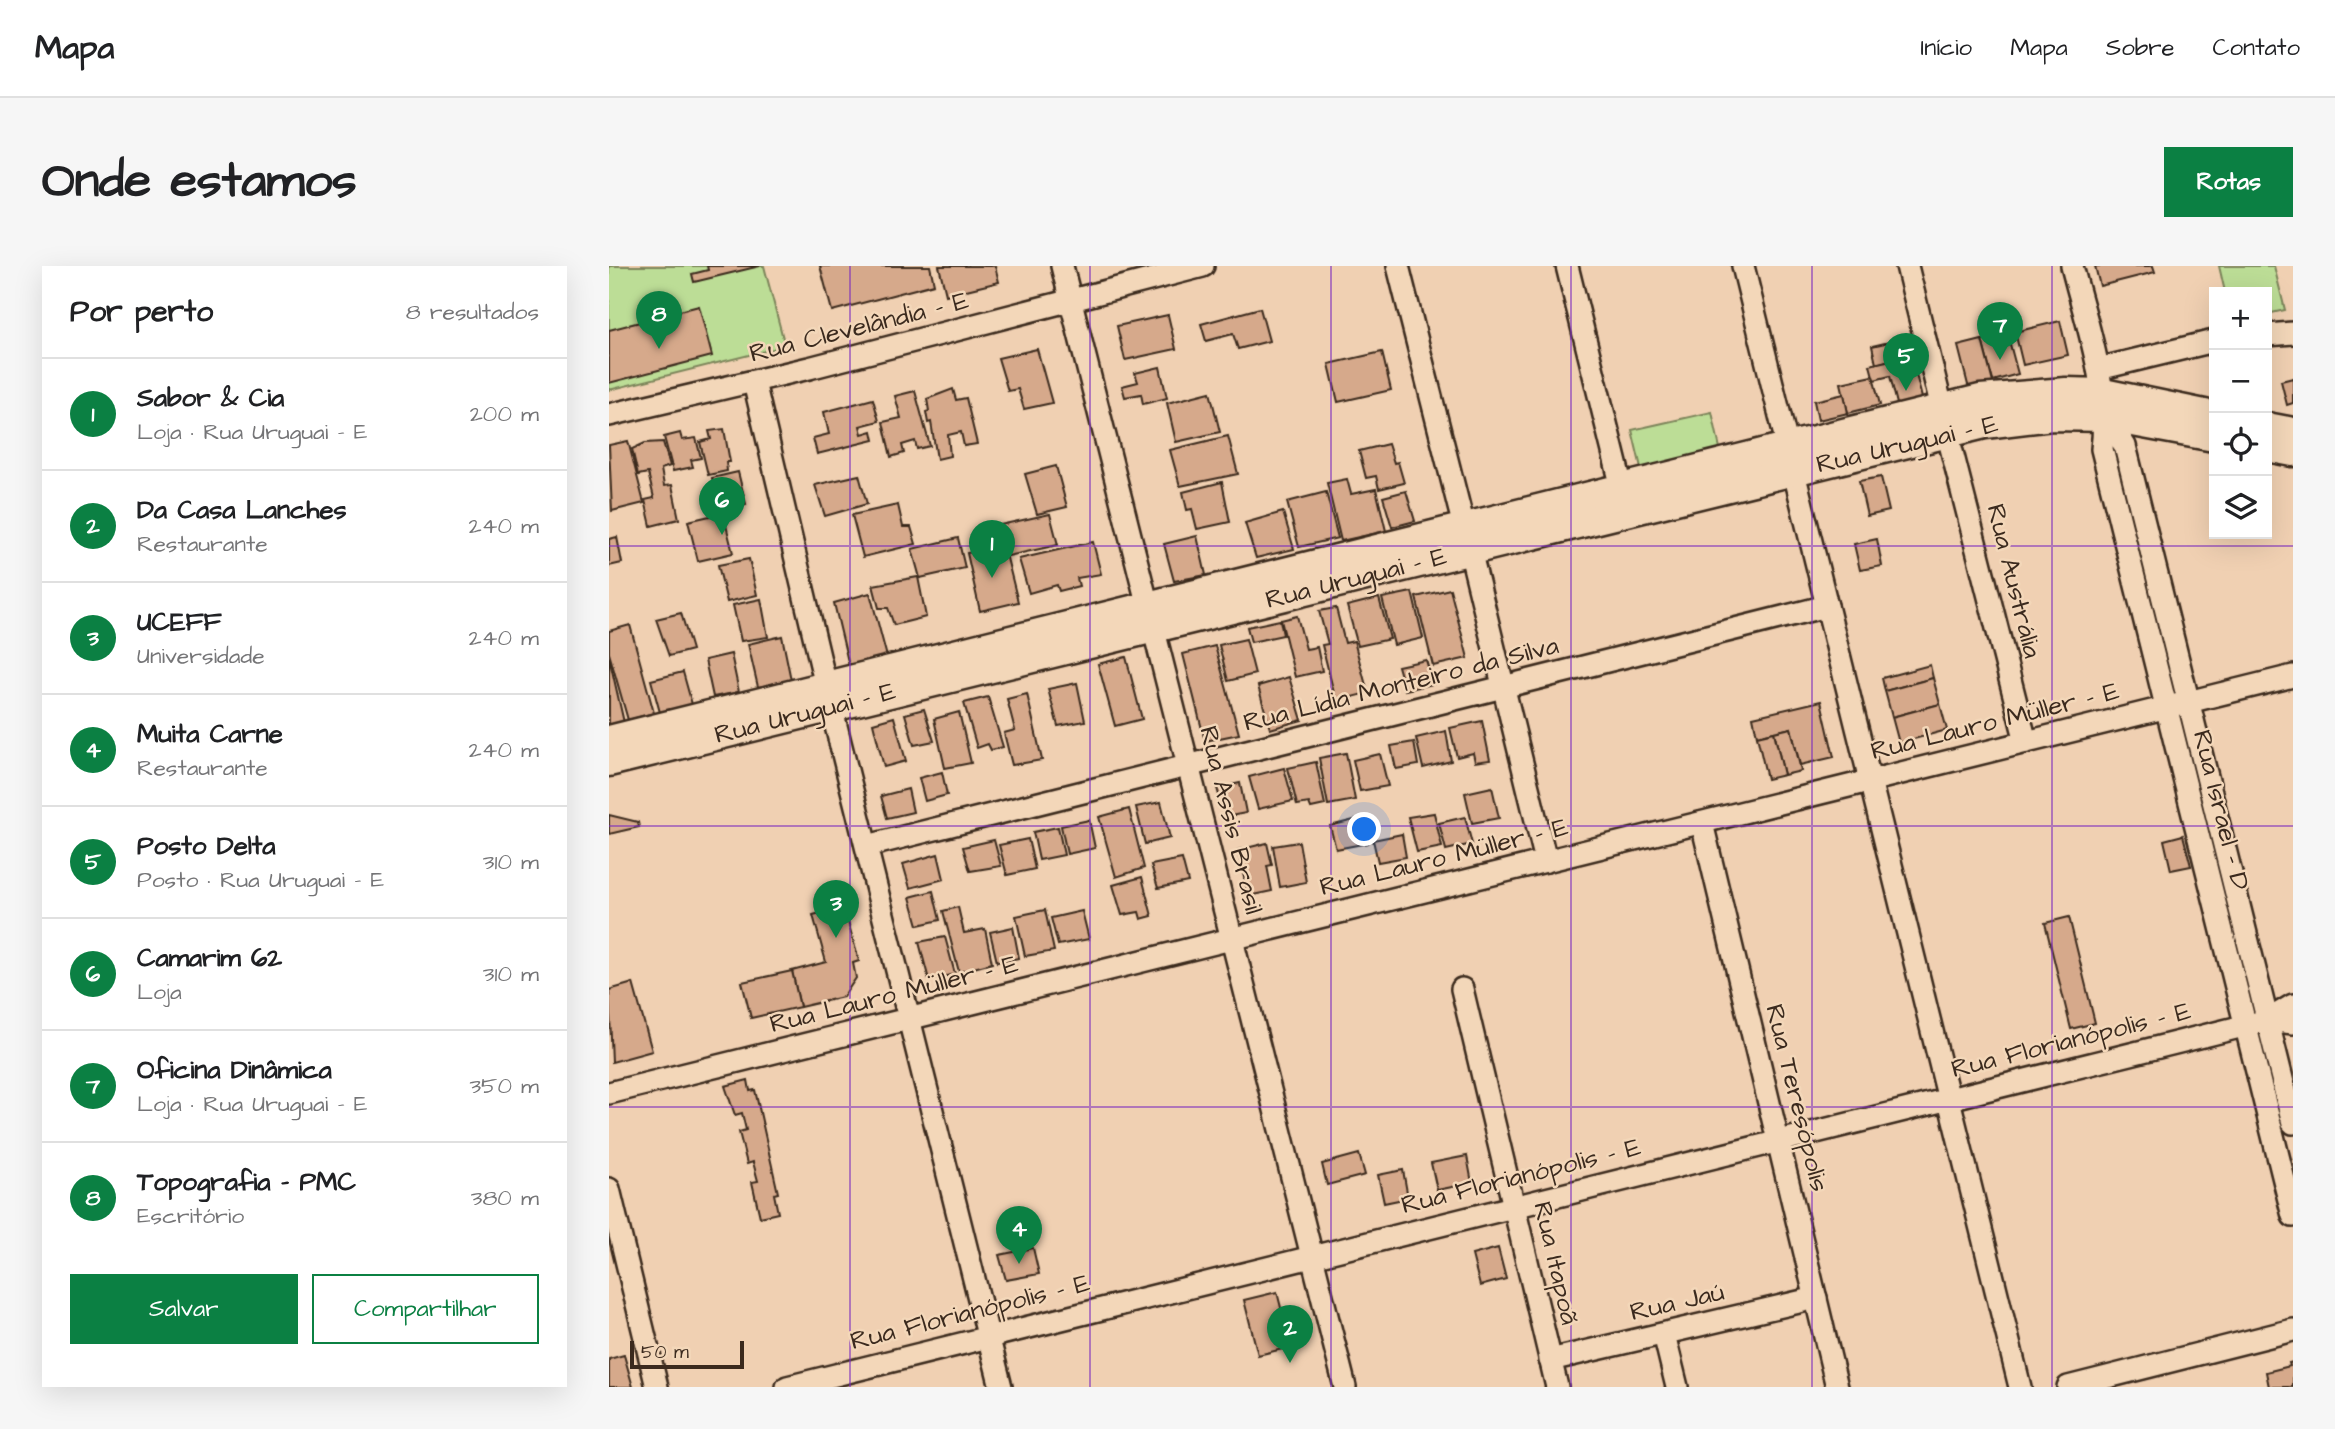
<!DOCTYPE html>
<html lang="pt">
<meta charset="utf-8">
<style>
:root{--surface:#fff;--page:#f6f6f6;--text:#202124;--muted:#757577;--line:#e0e0e0;--accent:#0b8043}
body{margin:0;font-family:"Architects Daughter",sans-serif;background:var(--page);color:var(--text)}
.controls{position:absolute;right:21px;top:21px;display:grid;overflow:hidden;border-radius:0px;box-shadow:0 7px 28px #0002}
.controls button{width:63px;height:63px;display:grid;place-items:center;padding:0;border:0;border-bottom:2px solid var(--line);background:var(--surface);color:var(--text);font:35px sans-serif}
.scale{position:absolute;left:21px;bottom:18px;width:114px;box-sizing:border-box;padding-left:7px;border:4px solid #3b2a1e;border-top:0;font-size:19px;line-height:24px;white-space:nowrap;color:#3b2a1e;-webkit-text-stroke:5px #f3d7b9;paint-order:stroke}
.you{position:absolute;left:756px;top:564px;width:24px;height:24px;margin:-18px;border:5px solid #fff;border-radius:50%;background:#1a73e8;box-shadow:0 0 0 10px #1a73e833}
.badge{display:grid;place-items:center;width:46px;height:46px;border-radius:50%;background:var(--accent);color:#fff;font-size:23px;font-weight:700}
.pin{position:absolute;translate:-50% -58px;filter:drop-shadow(0 2px 4px #0008)}
.pin::after{content:'';position:absolute;top:37px;width:24px;height:21px;background:inherit;clip-path:polygon(0 0,100% 0,50% 100%)}
.list{margin:0;padding:0;list-style:none}
h2{display:flex;justify-content:space-between;align-items:center;height:91px;margin:0;padding:0 28px;font-size:30px}
h2 small{font-size:23px;font-weight:400;color:var(--muted)}
.list li{display:grid;grid-template-columns:46px 1fr auto;gap:21px;align-items:center;box-sizing:border-box;height:112px;padding:0 28px;border-top:2px solid var(--line)}
.list b{display:block;font-size:26px;white-space:nowrap}
.list p{margin:0;font-size:23px;white-space:nowrap;color:var(--muted)}
.list em{font-size:23px;font-style:normal;color:var(--muted)}
.actions{display:flex;gap:14px;padding:21px 28px}
.actions a{flex:1;padding:16px 0;border:2px solid var(--accent);border-radius:0px;text-align:center;font-size:24px;color:var(--accent)}
.actions .main{background:var(--accent);color:#fff}
.icon{flex:none;width:38px;height:38px;fill:none;stroke:currentColor;stroke-width:2;stroke-linecap:round;stroke-linejoin:round}
.map{position:relative;flex:none;width:1684px;height:1121px;overflow:hidden;border-radius:0px}
header{display:flex;align-items:center;gap:42px;box-sizing:border-box;height:98px;padding:0 35px;background:var(--surface);border-bottom:2px solid var(--line)}
header strong{font-size:33px}
nav{display:flex;gap:38px;margin-inline-start:auto;font-size:24px}
.intro{display:flex;align-items:center;justify-content:space-between;box-sizing:border-box;height:168px;padding:0 42px}
h1{margin:0;font-size:49px}
.button{padding:18px 32px;border-radius:0px;background:var(--accent);color:#fff;font-size:24px;font-weight:700}
main{display:flex;gap:42px;padding:0 42px}
aside{flex:1;background:var(--surface);border-radius:0px;box-shadow:0 7px 28px #0002}
.map>svg:first-child{display:block}
.green{fill:#bcdd96;stroke:#7c845a;stroke-width:2}
.building{fill:#d6a98b;stroke:#3b2a1e;stroke-width:2}
.lines{fill:none;stroke-linecap:round;stroke-linejoin:round}
.minor-casing{stroke:#3b2a1e;stroke-width:26}
.major-casing{stroke:#3b2a1e;stroke-width:33}
.minor{stroke:#f3d7b9;stroke-width:21}
.major{stroke:#f3d7b9;stroke-width:28}
.grid{fill:none;stroke:#7b2cbf;stroke-width:2;stroke-opacity:0.55}
.labels{text-anchor:middle;dominant-baseline:central;stroke-width:5;stroke-linejoin:round;paint-order:stroke}
.street-label{font-size:26px;fill:#3b2a1e;stroke:#f3d7b9}
</style>
<header>
<strong>Mapa</strong>
<nav><a>Início</a><a>Mapa</a><a>Sobre</a><a>Contato</a></nav>
</header>
<div class="intro"><h1>Onde estamos</h1><a class="button">Rotas</a></div>
<main>
<aside>
<h2>Por perto<small>8 resultados</small></h2>
<ul class="list">
<li><span class="badge">1</span><div><b>Sabor &amp; Cia</b><p>Loja · Rua Uruguai - E</p></div><em>200 m</em></li>
<li><span class="badge">2</span><div><b>Da Casa Lanches</b><p>Restaurante</p></div><em>240 m</em></li>
<li><span class="badge">3</span><div><b>UCEFF</b><p>Universidade</p></div><em>240 m</em></li>
<li><span class="badge">4</span><div><b>Muita Carne</b><p>Restaurante</p></div><em>240 m</em></li>
<li><span class="badge">5</span><div><b>Posto Delta</b><p>Posto · Rua Uruguai - E</p></div><em>310 m</em></li>
<li><span class="badge">6</span><div><b>Camarim 62</b><p>Loja</p></div><em>310 m</em></li>
<li><span class="badge">7</span><div><b>Oficina Dinâmica</b><p>Loja · Rua Uruguai - E</p></div><em>350 m</em></li>
<li><span class="badge">8</span><div><b>Topografia - PMC</b><p>Escritório</p></div><em>380 m</em></li>
</ul>
<div class="actions"><a class="main">Salvar</a><a>Compartilhar</a></div>
</aside>
<div class="map">
<svg width="1684" height="1121" viewBox="0 0 1684 1121">
<rect width="100%" height="100%" fill="#f0d0b2"/>
<filter id="ink" filterUnits="userSpaceOnUse"><feTurbulence type="fractalNoise" baseFrequency=".0143" numOctaves="2"/><feDisplacementMap in="SourceGraphic" scale="14" xChannelSelector="R" yChannelSelector="G"/><feConvolveMatrix kernelMatrix="1 2 1 2 8 2 1 2 1" color-interpolation-filters="sRGB"/></filter>
<g filter="url(#ink)">
<g class="green">
<path d="M0 0H155L176 80 0 124Z"/>
<path d="M1610 0H1665L1676 44 1658 48V26H1616Z"/>
<path d="M1103 146 1112 187 1033 206 1023 164Z"/>
</g>
<g class="building">
<path d="M98 0H151L85 16 83 8 99 4Z"/>
<path d="M211 0H321L325 18 223 45Z"/>
<path d="M330 0H386L390 16 337 29Z"/>
<path d="M1486 0H1544L1546 6 1491 20Z"/>
<path d="M90 40 103 90 0 117V64L50 51 53 64 63 62 59 48Z"/>
<path d="M651 42 660 75 629 83 624 68 597 75 592 58Z"/>
<path d="M559 49 567 83 516 94 508 60Z"/>
<path d="M1451 55 1459 89 1414 99 1406 66Z"/>
<path d="M1398 67 1409 108 1384 115 1373 74Z"/>
<path d="M1298 72 1302 89 1267 98 1263 80Z"/>
<path d="M1373 74 1384 117 1360 123 1349 80Z"/>
<path d="M428 83 443 137 415 143 409 123 399 125 389 92Z"/>
<path d="M773 86 782 124 729 136 720 98Z"/>
<path d="M1302 89 1314 136 1289 142 1281 110 1265 114 1261 99Z"/>
<path d="M551 101 558 132 534 138 532 128 516 131 513 120 529 116 526 107Z"/>
<path d="M1264 110 1271 139 1239 147 1232 117Z"/>
<path d="M1684 112V137L1678 139 1672 115Z"/>
<path d="M344 123 347 134 357 132 368 178 355 180 352 166 339 169 341 190 328 193 322 156 319 157 317 146 320 145 318 133Z"/>
<path d="M306 125 321 180 308 183 306 175 293 179 295 187 282 191 274 156 292 152 286 130Z"/>
<path d="M601 126 611 166 567 176 558 137Z"/>
<path d="M1235 128 1239 147 1209 154 1205 135Z"/>
<path d="M264 133 270 155 251 160 253 168 263 165 265 174 208 188 204 172 220 168 215 146Z"/>
<path d="M115 163 121 196H117L118 205 99 209 91 176 102 173 100 165Z"/>
<path d="M71 167 73 174 87 172 92 192 82 194 84 201 64 205 55 171Z"/>
<path d="M619 170 629 208 571 220 561 184Z"/>
<path d="M19 175 35 237 3 245 0 179Z"/>
<path d="M54 176 61 200 52 203 55 220 63 219 70 253 42 260 36 234 45 232 39 207 29 209 23 183 36 177Z"/>
<path d="M779 178 785 197 789 196 795 217 770 223 767 210 757 212 750 185Z"/>
<path d="M447 200 458 241 428 248 416 208Z"/>
<path d="M129 206 137 238 110 244 103 212Z"/>
<path d="M250 209 258 238 216 250 206 219Z"/>
<path d="M1272 211 1280 245 1258 250 1250 215Z"/>
<path d="M738 213 742 228 767 223 777 265 732 275 718 217Z"/>
<path d="M613 216 621 256 588 263 583 243 578 244 574 226Z"/>
<path d="M797 225 806 255 783 261 774 231Z"/>
<path d="M717 226 729 272 690 281 678 236Z"/>
<path d="M289 239 294 261H302L307 278 254 291 243 249Z"/>
<path d="M674 246 685 283 647 292 636 257Z"/>
<path d="M114 247 124 287 89 295 79 255Z"/>
<path d="M441 248 449 279 399 290 391 259Z"/>
<path d="M588 270 597 309 565 315 555 278Z"/>
<path d="M8 271 13 297 0 300V273Z"/>
<path d="M349 272 356 302 311 312 303 283Z"/>
<path d="M1268 273 1273 300 1251 304 1245 278Z"/>
<path d="M484 276 492 308 468 312 470 320 450 325 448 319 420 327 410 293Z"/>
<path d="M395 280 409 336 371 345 358 287Z"/>
<path d="M140 293 148 329 118 336 109 299Z"/>
<path d="M309 311 317 351 285 359 279 342H270L264 319Z"/>
<path d="M841 323 859 392 824 400 807 331Z"/>
<path d="M803 326 814 372 785 379 773 332Z"/>
<path d="M261 327 278 391 240 400 225 337Z"/>
<path d="M770 332 781 373 749 380 738 340Z"/>
<path d="M152 333 159 371 132 375 124 339Z"/>
<path d="M727 342 736 377 745 375 759 427 727 435 713 379 719 378 710 345Z"/>
<path d="M72 347 83 384 60 390 47 353Z"/>
<path d="M688 350 697 383 708 381 713 405 686 411 672 354Z"/>
<path d="M671 354 674 369 642 376 638 361Z"/>
<path d="M21 359 45 447 19 454 0 387V365Z"/>
<path d="M173 370 182 414 149 421 139 378Z"/>
<path d="M637 373 646 408 619 415 610 379Z"/>
<path d="M606 380 630 468 596 475 574 388Z"/>
<path d="M122 388 130 426 104 431 96 394Z"/>
<path d="M0 391 16 461 0 465Z"/>
<path d="M517 391 533 453 506 460 489 398Z"/>
<path d="M817 394 824 418 796 424 789 400Z"/>
<path d="M1321 399 1324 412 1276 425 1273 412Z"/>
<path d="M74 406 84 442 52 450 42 414Z"/>
<path d="M680 411 693 454 661 463 649 420Z"/>
<path d="M1324 412 1331 438 1283 451 1276 425Z"/>
<path d="M468 417 476 455 449 460 439 423Z"/>
<path d="M418 428 433 494 403 499 395 467 406 464 398 433Z"/>
<path d="M379 431 394 481 382 484 379 478 368 482 355 437Z"/>
<path d="M1212 435 1225 491 1191 499 1182 462 1148 470 1144 451Z"/>
<path d="M1331 438 1338 464 1290 477 1283 451Z"/>
<path d="M315 443 325 475 305 479 296 448Z"/>
<path d="M350 446 362 497 336 502 325 453Z"/>
<path d="M285 451 297 495 275 501 264 457Z"/>
<path d="M873 455 881 494 866 496 864 487 848 491 841 462Z"/>
<path d="M1182 462 1192 505 1175 509 1165 466Z"/>
<path d="M837 465 842 495 814 502 807 472Z"/>
<path d="M1165 466 1175 509 1158 513 1148 470Z"/>
<path d="M805 476 809 499 787 503 782 480Z"/>
<path d="M737 487 746 534 719 539 710 492Z"/>
<path d="M771 488 779 520 751 525 744 494Z"/>
<path d="M707 496 716 539 702 542 700 537 688 539 679 502Z"/>
<path d="M675 502 684 535 649 543 640 511Z"/>
<path d="M333 506 338 529 316 535 310 512Z"/>
<path d="M631 517 637 547 616 551 608 522Z"/>
<path d="M883 521 890 552 863 557 856 527Z"/>
<path d="M299 523 304 546 278 552 272 530Z"/>
<path d="M552 536 561 572 536 578 527 541Z"/>
<path d="M520 543 535 602 507 611 490 551Z"/>
<path d="M825 547 833 581 808 586 799 551Z"/>
<path d="M0 549 29 556 30 561 0 568Z"/>
<path d="M856 551 863 578 837 584 830 557Z"/>
<path d="M753 552 759 577 727 583 721 560Z"/>
<path d="M480 554 486 582 458 588 452 560Z"/>
<path d="M449 561 455 589 430 594 424 566Z"/>
<path d="M793 568 797 591 769 596 764 574Z"/>
<path d="M1574 569 1582 600 1562 604 1555 574Z"/>
<path d="M419 573 426 603 398 609 390 579Z"/>
<path d="M385 574 392 600 361 605 354 581Z"/>
<path d="M690 576 697 616 671 621 664 580Z"/>
<path d="M658 577 663 599 658 600 663 625 639 630 629 584Z"/>
<path d="M329 588 335 613 301 622 294 598Z"/>
<path d="M573 593 579 616 549 622 542 599Z"/>
<path d="M533 611 543 650 532 653 530 646 513 649 504 619Z"/>
<path d="M324 625 331 654 309 659 301 631Z"/>
<path d="M235 641 250 695 244 697 247 712 234 731 191 741 183 705 217 696 204 649Z"/>
<path d="M349 641 355 667 376 663 383 697 350 706 334 645Z"/>
<path d="M436 644 445 685 416 690 407 650Z"/>
<path d="M473 645 480 673 449 679 442 652Z"/>
<path d="M1460 651 1486 757 1462 763 1436 657Z"/>
<path d="M404 661 410 692 388 696 381 666Z"/>
<path d="M336 671 346 708 320 714 310 676Z"/>
<path d="M183 705 191 741 142 752 133 716Z"/>
<path d="M24 717 43 785 3 796 0 724Z"/>
<path d="M139 814 141 825 146 824 169 927 165 928 169 947 151 951 143 916 149 915 144 896 138 898 130 866 137 864 133 847 126 849 116 820Z"/>
<path d="M750 888 756 909 718 919 713 898Z"/>
<path d="M858 890 863 917 828 924 822 897Z"/>
<path d="M794 904 799 932 775 937 769 909Z"/>
<path d="M424 982 430 1008 397 1014 390 989Z"/>
<path d="M889 982 897 1013 871 1020 863 989Z"/>
<path d="M668 1026 682 1081 649 1089 635 1034Z"/>
<path d="M15 1089 24 1121H0V1093Z"/>
<path d="M1684 1096V1121H1660L1657 1106 1681 1100 1680 1097Z"/>
</g>
<g class="lines">
<g class="minor-casing">
<g id="minor">
<path d="M453 0 736 1121"/>
<path d="M789 0 855 261"/>
<path d="M958 0 1013 222"/>
<path d="M1134 0 1411 1121"/>
<path d="M1298 0 1333 142"/>
<path d="M1463 0C1478 60 1501 121 1493 183L1684 950"/>
<path d="M1658 69 1684 67"/>
<path d="M1489 103 1605 75"/>
<path d="M145 116 217 420 392 1121"/>
<path d="M0 149 200 102 594 0"/>
<path d="M1497 151 1516 180 1684 857"/>
<path d="M1338 166 1417 476"/>
<path d="M861 284 937 595"/>
<path d="M1093 557 1228 1121"/>
<path d="M258 580 1218 340"/>
<path d="M853 723 948 1121"/>
<path d="M1659 754 1684 757"/>
<path d="M0 827 1684 410"/>
<path d="M0 923 48 1121"/>
<path d="M1055 1068 1068 1121"/>
<path d="M941 1094 1207 1032"/>
<path d="M178 1121 1659 754 1684 739"/>
<path d="M1459 1121 1684 1064"/>
</g>
</g>
<g class="major-casing">
<g id="major">
<path d="M1658 161 1684 166"/>
<path d="M1658 181 1684 186"/>
<path d="M0 474 1371 133 1457 126 1494 127 1605 150"/>
<path d="M0 496 1376 158 1443 150 1497 151 1605 171"/>
</g>
</g>
<use href="#minor" class="minor"/>
<use href="#major" class="major"/>
</g>
</g>
<path class="grid" d="M241 0V1121M481 0V1121M722 0V1121M962 0V1121M1203 0V1121M1443 0V1121M0 280H1684M0 560H1684M0 841H1684"/>
<g class="labels">
<g class="street-label">
<text transform="translate(250 61) rotate(-14)">Rua Clevelândia - E</text>
<text transform="translate(1298 178) rotate(-13)">Rua Uruguai - E</text>
<text transform="translate(747 312) rotate(-14)">Rua Uruguai - E</text>
<text transform="translate(1405 315) rotate(76)">Rua Austrália</text>
<text transform="translate(792 418) rotate(-14)">Rua Lídia Monteiro da Silva</text>
<text transform="translate(196 447) rotate(-14)">Rua Uruguai - E</text>
<text transform="translate(1386 455) rotate(-14)">Rua Lauro Müller - E</text>
<text transform="translate(1612 544) rotate(76)">Rua Israel - D</text>
<text transform="translate(622 554) rotate(76)">Rua Assis Brasil</text>
<text transform="translate(835 591) rotate(-14)">Rua Lauro Müller - E</text>
<text transform="translate(285 728) rotate(-14)">Rua Lauro Müller - E</text>
<text transform="translate(1462 774) rotate(-14)">Rua Florianópolis - E</text>
<text transform="translate(1188 832) rotate(76)">Rua Teresópolis</text>
<text transform="translate(912 910) rotate(-14)">Rua Florianópolis - E</text>
<text transform="translate(947 997) rotate(77)">Rua Itapoã</text>
<text transform="translate(1068 1036) rotate(-13)">Rua Jaú</text>
<text transform="translate(361 1046) rotate(-14)">Rua Florianópolis - E</text>
</g>
</g>
</svg>
<div class="controls">
<button>+</button>
<button>−</button>
<button><svg class="icon" aria-label="locate" viewBox="0 0 24 24"><circle cx="12" cy="12" r="6"/><path d="M12 2v4M12 18v4M2 12h4M18 12h4"/></svg></button>
<button><svg class="icon" aria-label="layers" viewBox="0 0 24 24"><path d="M12 4l9 5-9 5-9-5zM3 14l9 5 9-5"/></svg></button>
</div>
<div class="scale">50 m</div>
<div class="you"></div>
<div class="pin badge" style="left:383px;top:312px">1</div>
<div class="pin badge" style="left:681px;top:1097px">2</div>
<div class="pin badge" style="left:227px;top:672px">3</div>
<div class="pin badge" style="left:410px;top:998px">4</div>
<div class="pin badge" style="left:1297px;top:125px">5</div>
<div class="pin badge" style="left:113px;top:269px">6</div>
<div class="pin badge" style="left:1391px;top:94px">7</div>
<div class="pin badge" style="left:50px;top:83px">8</div>
</div>
</main>
